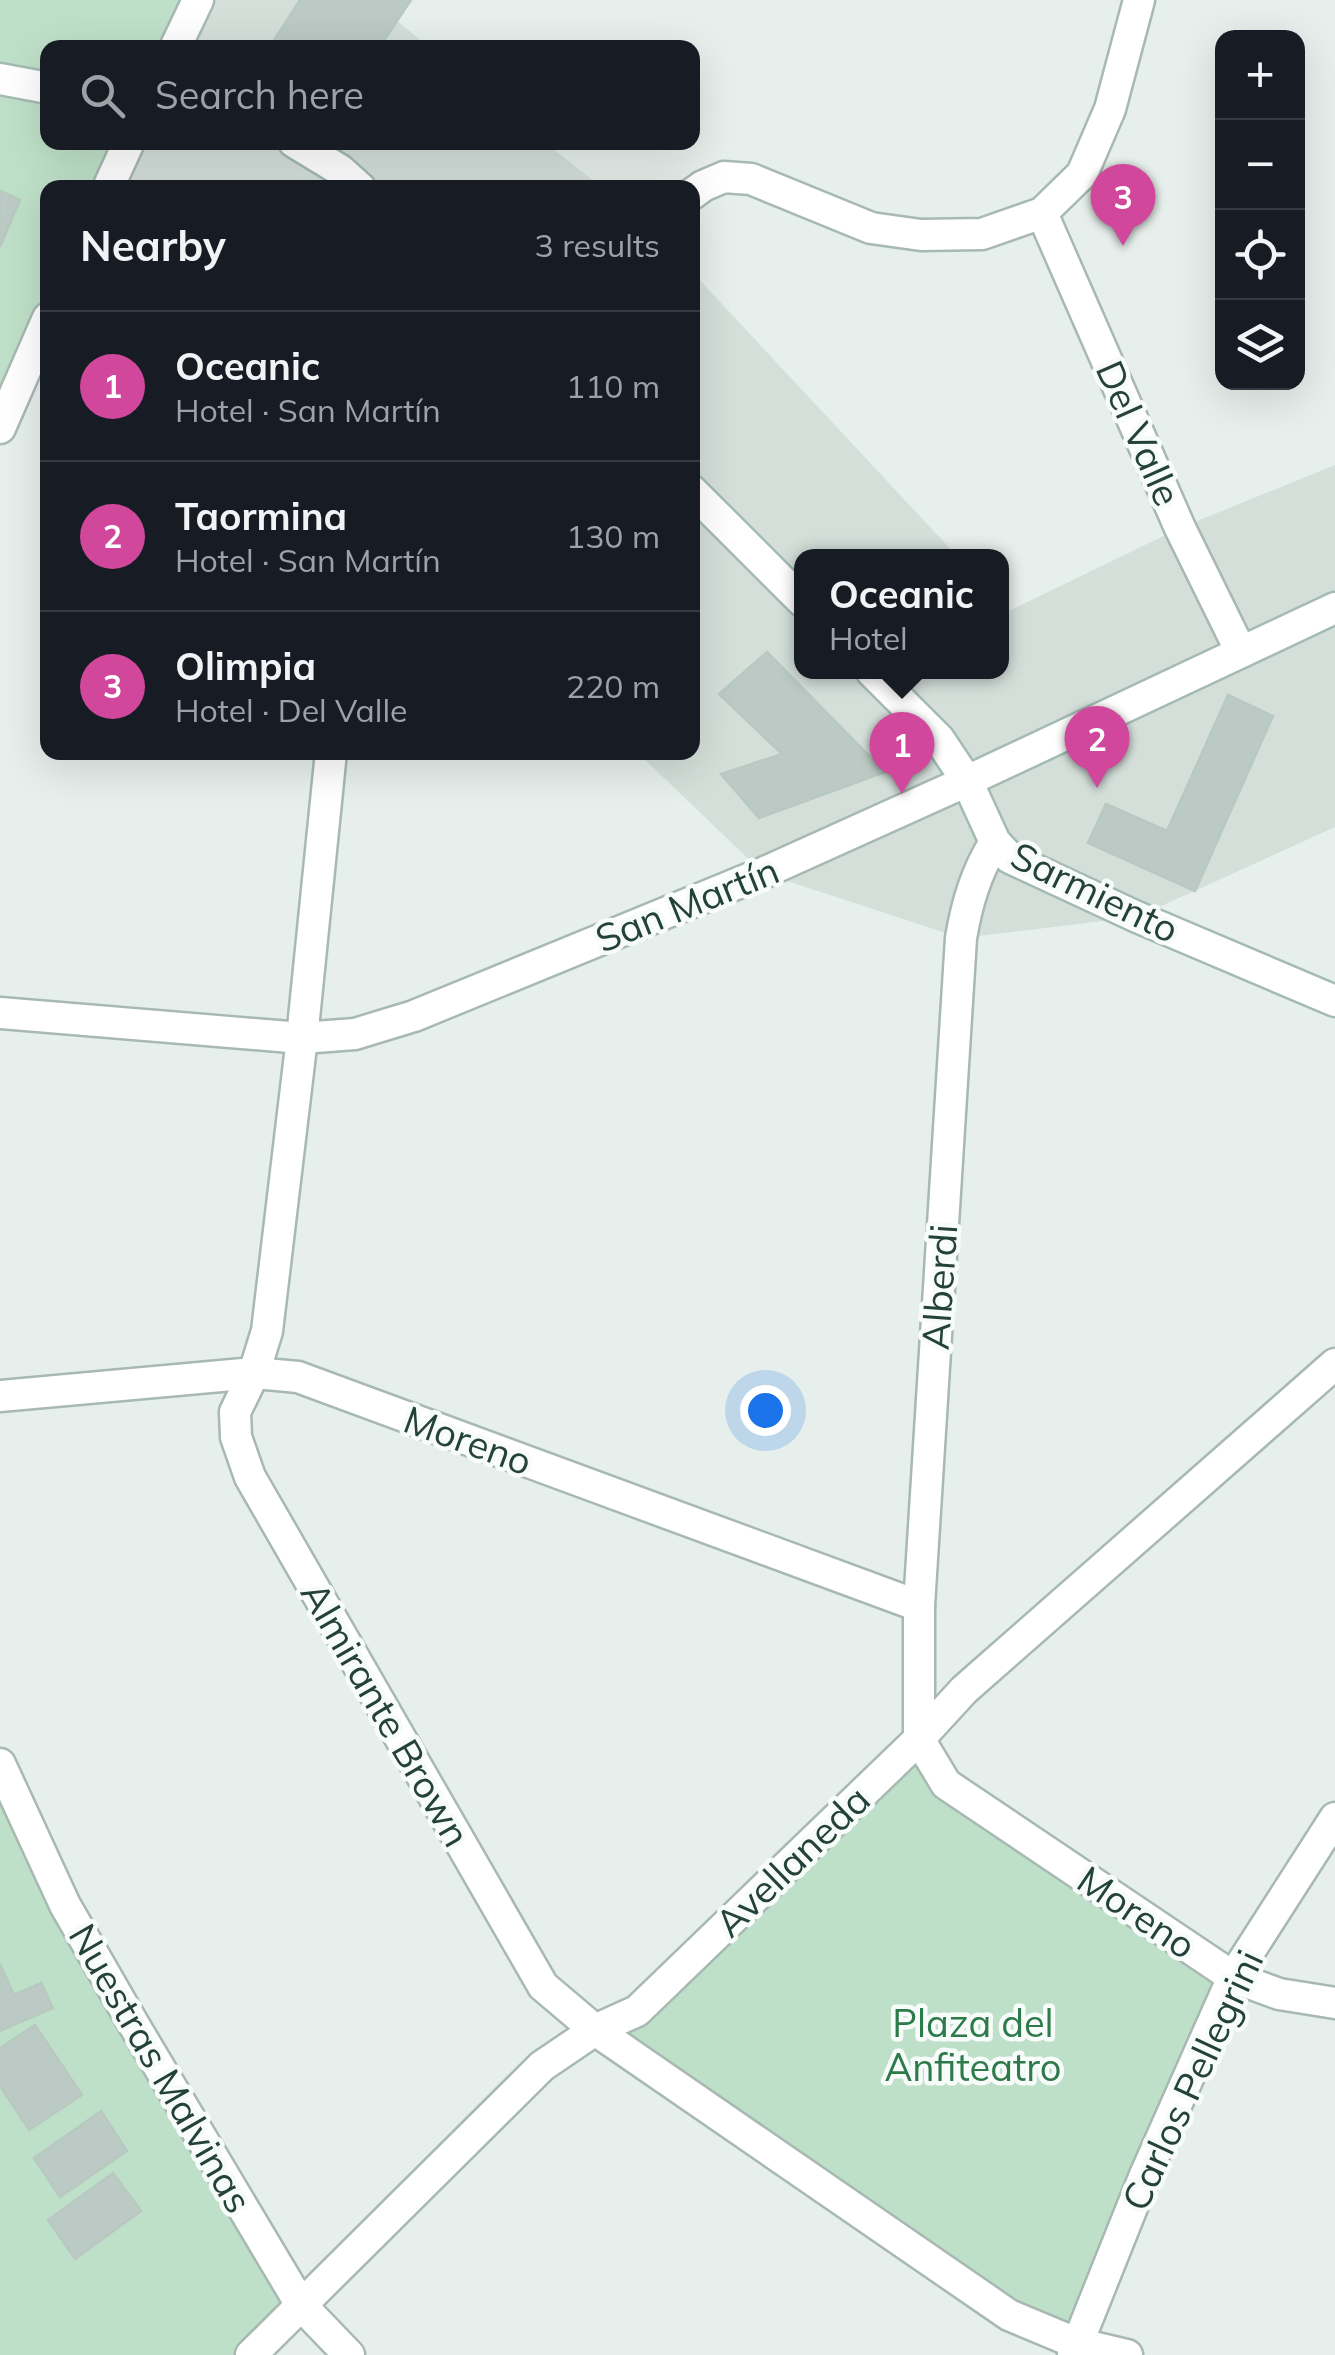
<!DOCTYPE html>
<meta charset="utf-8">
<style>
:root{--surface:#171b24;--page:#242831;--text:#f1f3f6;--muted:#9ea1a6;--line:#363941;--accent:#0f766e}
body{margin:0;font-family:Mulish,sans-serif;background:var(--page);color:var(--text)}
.controls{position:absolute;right:30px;top:30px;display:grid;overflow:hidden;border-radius:20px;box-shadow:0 10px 40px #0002}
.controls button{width:90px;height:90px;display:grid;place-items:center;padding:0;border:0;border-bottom:2px solid var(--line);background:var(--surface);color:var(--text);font:50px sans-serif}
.you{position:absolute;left:765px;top:1410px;width:35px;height:35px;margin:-25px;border:8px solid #fff;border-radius:50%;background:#1a73e8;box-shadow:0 0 0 15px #1a73e833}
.badge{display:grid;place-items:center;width:65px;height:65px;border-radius:50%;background:var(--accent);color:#fff;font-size:32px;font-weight:700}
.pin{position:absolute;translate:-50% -82px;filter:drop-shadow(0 2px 5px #0008)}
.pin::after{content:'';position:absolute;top:52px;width:35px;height:30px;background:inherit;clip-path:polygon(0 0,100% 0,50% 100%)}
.popup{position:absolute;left:794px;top:549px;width:215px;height:130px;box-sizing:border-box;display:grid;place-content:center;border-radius:20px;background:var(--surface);filter:drop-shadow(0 2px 8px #0005);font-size:32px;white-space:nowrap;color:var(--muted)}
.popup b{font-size:38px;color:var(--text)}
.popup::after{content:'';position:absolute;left:50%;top:100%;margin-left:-20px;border:20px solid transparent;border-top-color:var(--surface)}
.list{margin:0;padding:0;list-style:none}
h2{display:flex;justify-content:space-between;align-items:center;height:130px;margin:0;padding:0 40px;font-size:42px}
h2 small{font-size:32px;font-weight:400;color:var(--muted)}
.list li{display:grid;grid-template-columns:65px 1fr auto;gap:30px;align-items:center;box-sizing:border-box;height:150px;padding:0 40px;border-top:2px solid var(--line)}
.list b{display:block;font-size:38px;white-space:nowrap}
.list p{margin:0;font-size:32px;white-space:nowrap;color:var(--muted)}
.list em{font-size:32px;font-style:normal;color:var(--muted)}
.icon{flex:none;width:55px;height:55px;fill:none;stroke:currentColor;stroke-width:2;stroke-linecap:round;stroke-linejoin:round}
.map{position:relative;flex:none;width:1335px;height:2355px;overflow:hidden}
.search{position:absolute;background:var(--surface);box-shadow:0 10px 40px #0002;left:40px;top:40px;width:660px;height:110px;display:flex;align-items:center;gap:25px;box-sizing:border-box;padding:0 35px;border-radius:20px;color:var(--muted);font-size:38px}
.panel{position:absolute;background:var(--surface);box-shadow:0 10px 40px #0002;left:40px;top:180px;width:660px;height:580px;border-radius:20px}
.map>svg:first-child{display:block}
.built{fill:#d4dfda}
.green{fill:#bfe0c8}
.building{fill:#bbcac4;stroke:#b8c9c2;stroke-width:2.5}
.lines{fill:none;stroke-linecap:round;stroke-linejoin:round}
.minor-casing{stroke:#a8b8b2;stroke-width:35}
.secondary-casing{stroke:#a4bbb3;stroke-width:35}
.minor{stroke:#fff;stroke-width:30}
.secondary{stroke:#fff;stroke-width:30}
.labels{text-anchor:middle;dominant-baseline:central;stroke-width:9;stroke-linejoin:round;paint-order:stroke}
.street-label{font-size:38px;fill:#24423a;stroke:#f7fbf9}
.park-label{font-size:38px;fill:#2d7a4b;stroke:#f7fbf9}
</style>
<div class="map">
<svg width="1335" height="2355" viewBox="0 0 1335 2355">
<rect width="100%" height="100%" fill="#e6efeb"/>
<g class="built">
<path d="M198 0H371L429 47 175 48Z"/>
<path d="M129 142 546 143 601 187 108 188Z"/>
<path d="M693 273 957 556H802V672H1002V605L1009 611 1180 528 1335 465V827L1137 917 961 938 763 873 638 753 692 752Z"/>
</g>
<g class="green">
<path d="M0 0H201L177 47 48 48V142L129 143 108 187 48 188 47 318 0 428Z"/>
<path d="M919 1739 946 1784 1233 1977 1076 2343 595 2030Z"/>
<path d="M0 1764 301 2305 251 2355H0Z"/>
</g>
<g class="building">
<path d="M300 0H411L379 48H269Z"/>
<path d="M0 191 20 200 0 247Z"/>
<path d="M767 652 885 772 759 818 721 774 782 754 719 694Z"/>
<path d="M1228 695 1273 716 1195 891 1088 843 1106 804 1167 831Z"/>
<path d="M0 1964 14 1995 41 1983 53 2008 0 2031Z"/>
<path d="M35 2025 82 2095 29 2130 0 2086V2048Z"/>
<path d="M101 2111 127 2151 60 2197 34 2158Z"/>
<path d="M113 2173 141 2211 75 2259 48 2220Z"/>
</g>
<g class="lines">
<g class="minor-casing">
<g id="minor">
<path d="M175 48 198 0"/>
<path d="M108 188 129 142"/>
<path d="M692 194 703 186 724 177 751 179 871 228 921 235 982 234 1042 213 1082 174 1110 109 1139 0"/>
<path d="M1042 213 1180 528 1241 652"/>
<path d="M0 428 48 318"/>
<path d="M331 752 302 1038 267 1331 254 1373 235 1412 236 1437 250 1477 543 1986 595 2030 1009 2315 1076 2343 1127 2355"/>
<path d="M995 842C976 872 967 903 961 938L919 1606V1739L946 1784 1233 1977 1279 1994 1335 2003"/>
<path d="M0 1013 302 1038 355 1034 414 1016 763 873 967 781"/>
<path d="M0 1396 254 1373 298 1377 919 1606"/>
<path d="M0 1764 65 1905 134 2025 301 2305 349 2355"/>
<path d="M251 2355 542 2066 595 2030 637 2011 919 1739 964 1690 1335 1364"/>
<path d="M1073 2355 1145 2175 1233 1977 1335 1818"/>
</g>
</g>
<g class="secondary-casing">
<g id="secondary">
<path d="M0 79 48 88"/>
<path d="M294 142 340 170 360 188"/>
<path d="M692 491 802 601"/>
<path d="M872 672 939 739 967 781 995 842 1010 858 1137 917 1335 1001"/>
<path d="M967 781 1335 608"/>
</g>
</g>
<use href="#minor" class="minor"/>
<use href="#secondary" class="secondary"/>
</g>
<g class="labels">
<g class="street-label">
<text transform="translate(1139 433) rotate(66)">Del Valle</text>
<text transform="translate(1095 892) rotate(26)">Sarmiento</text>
<text transform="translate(687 904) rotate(-22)">San Martín</text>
<text transform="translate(939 1287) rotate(-86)">Alberdi</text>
<text transform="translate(468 1440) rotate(20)">Moreno</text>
<text transform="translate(386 1714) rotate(60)">Almirante Brown</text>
<text transform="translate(792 1861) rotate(-44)">Avellaneda</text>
<text transform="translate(1137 1912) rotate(34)">Moreno</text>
<text transform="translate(161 2068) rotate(60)">Nuestras Malvinas</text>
<text transform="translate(1192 2080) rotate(-65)">Carlos Pellegrini</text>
</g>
<g class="park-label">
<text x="973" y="2023">Plaza del<tspan x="973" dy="44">Anfiteatro</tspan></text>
</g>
</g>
</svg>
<div class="controls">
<button>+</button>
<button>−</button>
<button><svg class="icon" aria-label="locate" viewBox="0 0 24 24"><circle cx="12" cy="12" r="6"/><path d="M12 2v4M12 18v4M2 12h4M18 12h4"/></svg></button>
<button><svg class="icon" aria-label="layers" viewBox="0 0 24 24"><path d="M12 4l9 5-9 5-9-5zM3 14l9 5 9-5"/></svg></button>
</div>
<div class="you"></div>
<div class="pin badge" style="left:902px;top:794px;background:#d1479c">1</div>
<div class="popup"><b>Oceanic</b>Hotel</div>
<div class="pin badge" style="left:1097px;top:788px;background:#d1479c">2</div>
<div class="pin badge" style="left:1123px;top:246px;background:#d1479c">3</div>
<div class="search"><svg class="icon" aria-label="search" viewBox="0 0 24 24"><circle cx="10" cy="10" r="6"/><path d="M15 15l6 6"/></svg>Search here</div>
<section class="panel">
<h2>Nearby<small>3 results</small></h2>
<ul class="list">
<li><span class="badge" style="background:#d1479c">1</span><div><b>Oceanic</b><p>Hotel · San Martín</p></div><em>110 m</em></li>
<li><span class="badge" style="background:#d1479c">2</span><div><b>Taormina</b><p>Hotel · San Martín</p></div><em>130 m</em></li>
<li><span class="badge" style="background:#d1479c">3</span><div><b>Olimpia</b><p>Hotel · Del Valle</p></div><em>220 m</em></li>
</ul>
</section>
</div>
